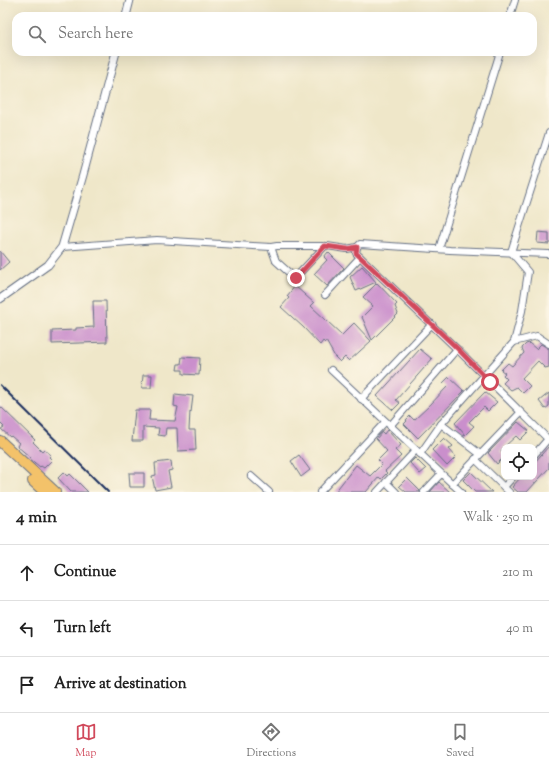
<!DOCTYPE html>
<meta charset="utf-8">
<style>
:root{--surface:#fff;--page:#f6f6f6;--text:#222;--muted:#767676;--line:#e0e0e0;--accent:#d1495b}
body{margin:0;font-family:"Sorts Mill Goudy",serif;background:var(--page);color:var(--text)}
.controls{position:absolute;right:12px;bottom:12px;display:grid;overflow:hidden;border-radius:8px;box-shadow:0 4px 16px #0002}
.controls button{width:36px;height:36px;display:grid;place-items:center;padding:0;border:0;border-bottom:1px solid var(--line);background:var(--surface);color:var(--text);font:20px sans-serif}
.stop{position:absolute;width:12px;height:12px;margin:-9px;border:3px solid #d1495b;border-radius:50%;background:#fff}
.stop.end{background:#d1495b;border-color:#fff;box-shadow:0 1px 4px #0008}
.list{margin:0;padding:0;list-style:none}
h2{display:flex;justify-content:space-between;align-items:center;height:52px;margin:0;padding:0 16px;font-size:17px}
h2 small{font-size:13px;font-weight:400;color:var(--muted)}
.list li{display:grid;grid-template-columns:26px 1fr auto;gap:12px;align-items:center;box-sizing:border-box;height:56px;padding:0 16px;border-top:1px solid var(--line)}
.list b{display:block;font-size:15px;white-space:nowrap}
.list em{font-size:13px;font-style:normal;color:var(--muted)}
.icon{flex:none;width:22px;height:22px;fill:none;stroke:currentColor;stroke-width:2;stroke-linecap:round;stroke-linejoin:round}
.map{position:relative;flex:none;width:549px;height:492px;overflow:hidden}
.search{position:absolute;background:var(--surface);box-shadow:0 4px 16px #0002;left:12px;right:12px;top:12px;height:44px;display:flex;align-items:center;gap:10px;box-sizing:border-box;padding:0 14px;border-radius:12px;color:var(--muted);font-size:15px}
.sheet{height:220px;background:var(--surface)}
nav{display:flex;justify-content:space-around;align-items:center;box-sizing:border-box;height:56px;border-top:1px solid var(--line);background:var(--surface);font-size:11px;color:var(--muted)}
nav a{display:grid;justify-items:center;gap:2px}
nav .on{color:var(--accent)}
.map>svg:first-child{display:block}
.building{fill:#ca8fcc}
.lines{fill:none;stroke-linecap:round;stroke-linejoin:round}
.minor-casing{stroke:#656f83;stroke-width:8}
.tertiary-casing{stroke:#656f83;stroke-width:9}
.trunk-casing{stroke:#656f83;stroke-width:12}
.minor{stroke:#fff;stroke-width:6}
.tertiary{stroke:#fff;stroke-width:7}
.trunk{stroke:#f3c26a;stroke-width:10}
.rail{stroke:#1b2f5e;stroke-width:2}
.route{stroke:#d1495b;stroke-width:5}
</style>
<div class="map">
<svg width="549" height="492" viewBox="0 0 549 492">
<rect width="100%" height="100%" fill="#fcf5e5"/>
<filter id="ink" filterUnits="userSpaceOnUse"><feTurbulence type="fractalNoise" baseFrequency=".025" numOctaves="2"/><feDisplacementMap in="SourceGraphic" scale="8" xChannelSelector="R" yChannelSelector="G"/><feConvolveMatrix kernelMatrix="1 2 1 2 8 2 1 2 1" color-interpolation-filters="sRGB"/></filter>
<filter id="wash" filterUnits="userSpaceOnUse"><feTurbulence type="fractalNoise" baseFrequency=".012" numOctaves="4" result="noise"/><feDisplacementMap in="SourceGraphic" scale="16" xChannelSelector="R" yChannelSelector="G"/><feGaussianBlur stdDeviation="0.9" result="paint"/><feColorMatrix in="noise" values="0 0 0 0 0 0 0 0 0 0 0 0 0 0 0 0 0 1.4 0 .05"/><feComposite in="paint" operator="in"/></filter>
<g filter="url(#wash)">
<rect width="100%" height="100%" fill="#efe7c9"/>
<g id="blocks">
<g class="building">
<path d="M538 232 549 233V244L537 243Z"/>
<path d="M0 251 9 262 0 270Z"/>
<path d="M328 252 344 268 327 286 314 274 327 260 324 257Z"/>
<path d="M362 266 376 282 356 291 350 277Z"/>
<path d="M377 283 397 304 395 306 398 314 372 340 362 317 373 306 363 297Z"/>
<path d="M295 286 314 303 311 306 342 335 354 323 371 341 349 361 345 357 340 362 335 357 326 341 325 343 323 341 320 345 303 327 281 307 289 298 287 296Z"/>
<path d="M93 301H106L107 342 52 344V331L76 330V328L94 327Z"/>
<path d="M529 343 536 349 541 344 549 349V367L545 368 538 361 522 378 530 386 523 393 517 387 511 390 503 383 507 379 503 375 505 373 501 370 508 363 512 366 524 353 522 348 526 344Z"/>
<path d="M420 349 432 359 396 400 400 403 393 410 377 396Z"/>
<path d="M182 357 200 358 199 375 183 374V370H177L178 364H181Z"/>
<path d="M143 375H152L151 388H142Z"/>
<path d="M449 377 464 391 418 438 404 424 407 421 406 420 410 416 414 420 429 406 447 387 443 383Z"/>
<path d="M485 392 497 402 488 411 484 407 469 422 474 426 465 435 455 423Z"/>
<path d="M549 393V406L545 409 539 401Z"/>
<path d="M175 394 193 396 191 412 190 411 189 430H195L196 450 178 451 177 428H166L165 436 158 435 159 428 143 427V441H132L135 410H150L149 420 175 421 178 407 174 406Z"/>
<path d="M0 406 35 440 33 442 42 451 44 449 51 455 49 457 52 460 44 468 41 466 40 467 29 458 30 457 17 446 19 443 11 436 10 437 1 429 4 427 0 423Z"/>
<path d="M518 422 529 431 520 440 516 436 504 447 501 451 504 453V457L497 464 488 453Z"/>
<path d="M387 430 401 445 395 450 401 456 385 471 387 473 381 479 379 477 366 492H335L356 465 370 476 382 464 378 460 387 451 376 439 382 432 384 434Z"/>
<path d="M444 438 453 446 449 449 456 457 447 466 432 450Z"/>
<path d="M549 446V468L527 492H518L512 487 521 477H534V463Z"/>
<path d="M299 455 310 470 301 477 291 461Z"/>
<path d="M415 458 426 469 420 474 410 463Z"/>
<path d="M171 461 172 470 168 471 171 487 155 490 152 476 156 475 155 463Z"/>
<path d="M64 472 68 476 70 474 88 492H71L58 478Z"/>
<path d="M471 472 492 492H475L463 480Z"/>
<path d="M129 473H144V487H130Z"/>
<path d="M407 478 420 491V492H406L399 486Z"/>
<path d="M439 482 450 492H430Z"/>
</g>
</g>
</g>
<g filter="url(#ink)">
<use href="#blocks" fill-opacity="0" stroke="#656f83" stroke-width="1"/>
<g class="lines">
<g class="minor-casing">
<g id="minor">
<path d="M510 16 515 0"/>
<path d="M549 133 511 252 528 272 522 311 514 342 537 336 549 344"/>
<path d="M62 247 157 240 271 247 277 246H327L347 249 357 247"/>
<path d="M271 247 276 261 295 278 325 246"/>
<path d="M439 249 500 52"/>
<path d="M549 254 450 250 360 244 357 247 356 253 457 349 549 440"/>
<path d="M325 295 360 257"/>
<path d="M331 370 461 492"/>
<path d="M361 399 432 324"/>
<path d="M441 424 480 454"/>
<path d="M390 426 457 349"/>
<path d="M420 454 441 424 514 342"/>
<path d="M534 455 548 439"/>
<path d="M475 459 509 492"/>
<path d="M251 476 269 492"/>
<path d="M386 482 396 492"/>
<path d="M452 484 520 413"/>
<path d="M504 487 513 477"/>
<path d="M320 492 385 422"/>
<path d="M377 492 416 450"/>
<path d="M424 492 441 474"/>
</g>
</g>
<g class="tertiary-casing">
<g id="tertiary">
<path d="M126 16 130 0"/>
<path d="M0 299 48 265 62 247 83 175 116 52"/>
</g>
</g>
<g class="trunk-casing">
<g id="trunk">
<path d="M0 441 55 492"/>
<path d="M33 481 45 492"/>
</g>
</g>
<use href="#minor" class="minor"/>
<use href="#tertiary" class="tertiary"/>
<use href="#trunk" class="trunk"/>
<path class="rail" d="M0 385 108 492"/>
</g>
</g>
<g class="lines" filter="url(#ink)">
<path class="route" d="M296 278 325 246 347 249 357 247 356 253 458 349 490 382"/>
</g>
</svg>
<div class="controls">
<button><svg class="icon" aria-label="locate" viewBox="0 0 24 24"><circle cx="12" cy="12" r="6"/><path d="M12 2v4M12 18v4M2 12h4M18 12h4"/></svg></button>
</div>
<div class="stop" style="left:490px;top:382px"></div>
<div class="stop end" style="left:296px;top:278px"></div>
<div class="search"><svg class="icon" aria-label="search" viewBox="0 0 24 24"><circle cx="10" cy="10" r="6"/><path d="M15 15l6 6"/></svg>Search here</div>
</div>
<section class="sheet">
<h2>4 min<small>Walk · 250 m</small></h2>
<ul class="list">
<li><svg class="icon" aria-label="ahead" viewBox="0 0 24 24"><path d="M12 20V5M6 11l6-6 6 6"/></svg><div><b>Continue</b></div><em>210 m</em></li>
<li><svg class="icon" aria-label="left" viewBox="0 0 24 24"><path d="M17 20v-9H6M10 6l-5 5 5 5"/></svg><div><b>Turn left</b></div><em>40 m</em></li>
<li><svg class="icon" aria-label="arrive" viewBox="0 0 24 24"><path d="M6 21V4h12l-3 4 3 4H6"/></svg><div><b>Arrive at destination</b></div></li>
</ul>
</section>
<nav>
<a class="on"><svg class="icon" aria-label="map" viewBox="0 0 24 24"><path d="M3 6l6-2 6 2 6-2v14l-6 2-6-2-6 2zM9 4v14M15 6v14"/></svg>Map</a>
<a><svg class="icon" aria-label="directions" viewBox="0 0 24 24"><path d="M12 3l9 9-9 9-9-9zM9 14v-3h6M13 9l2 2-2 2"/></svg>Directions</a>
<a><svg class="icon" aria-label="saved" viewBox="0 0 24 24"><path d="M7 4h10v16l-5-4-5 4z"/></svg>Saved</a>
</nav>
